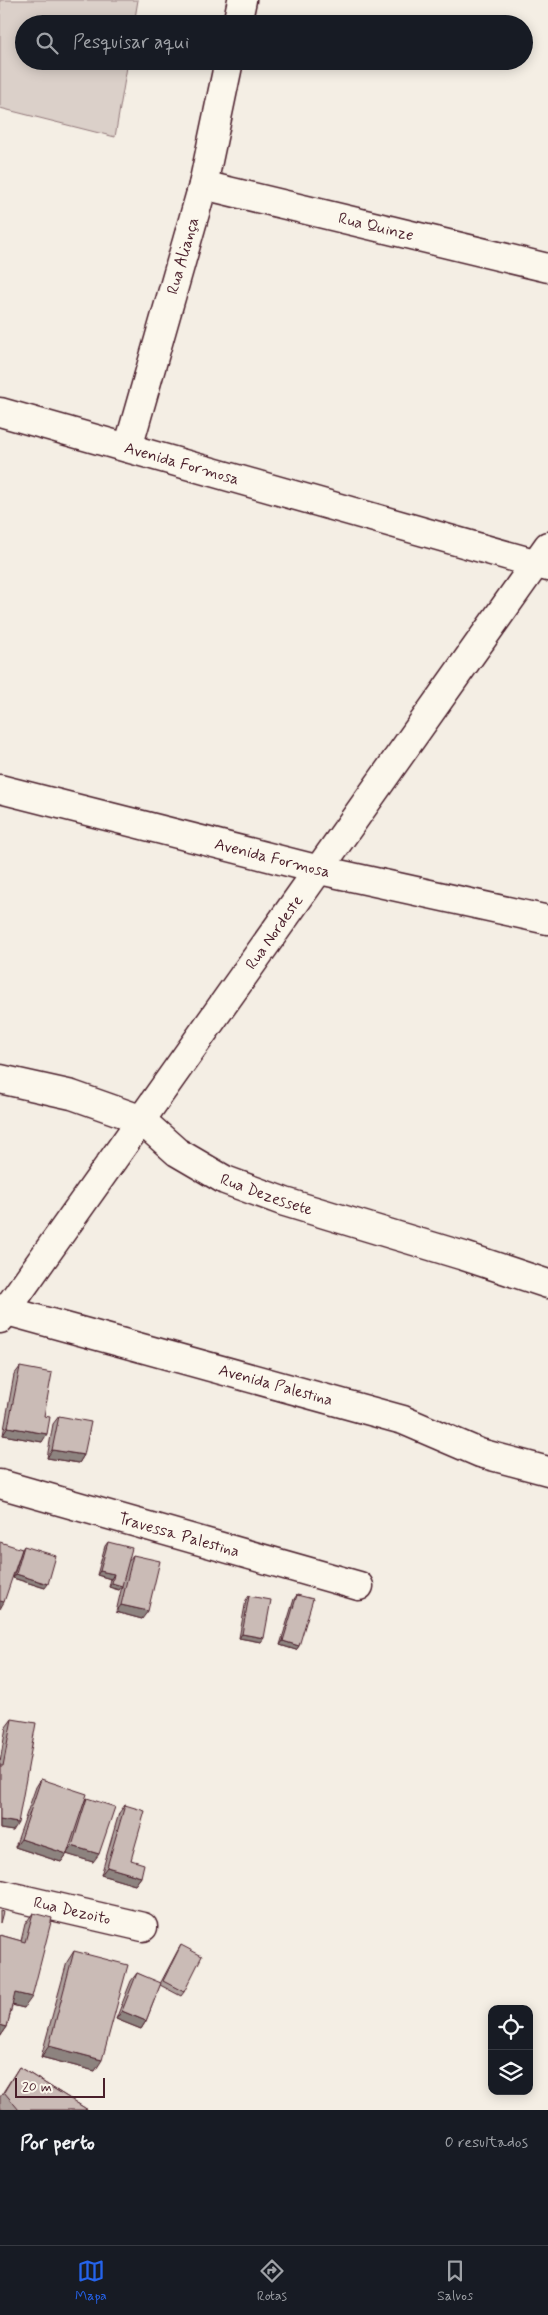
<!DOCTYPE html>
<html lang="pt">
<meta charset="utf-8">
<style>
:root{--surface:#171b24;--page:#20242c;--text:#f1f3f6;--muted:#9ea1a6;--line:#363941;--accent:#2563eb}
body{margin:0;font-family:Mynerve,sans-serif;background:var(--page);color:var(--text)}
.controls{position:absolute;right:15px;bottom:15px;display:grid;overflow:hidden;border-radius:10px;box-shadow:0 2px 12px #0003}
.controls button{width:45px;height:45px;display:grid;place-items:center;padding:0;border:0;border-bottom:1px solid var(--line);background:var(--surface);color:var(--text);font:25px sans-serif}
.scale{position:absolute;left:15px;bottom:12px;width:90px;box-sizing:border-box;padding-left:5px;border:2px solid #4a1f2b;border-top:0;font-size:14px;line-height:18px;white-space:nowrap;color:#4a1f2b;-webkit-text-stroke:4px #fbf7ec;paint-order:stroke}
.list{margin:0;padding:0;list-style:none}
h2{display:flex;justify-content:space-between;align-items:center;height:65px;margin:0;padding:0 20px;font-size:21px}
h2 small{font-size:16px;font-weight:400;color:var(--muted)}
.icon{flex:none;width:28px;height:28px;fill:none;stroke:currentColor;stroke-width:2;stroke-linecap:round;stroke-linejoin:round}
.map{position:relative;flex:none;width:548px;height:2110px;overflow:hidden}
.search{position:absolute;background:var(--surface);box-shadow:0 2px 12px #0003;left:15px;right:15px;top:15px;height:55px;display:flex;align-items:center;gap:12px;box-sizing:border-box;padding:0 18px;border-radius:28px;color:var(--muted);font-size:19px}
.sheet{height:135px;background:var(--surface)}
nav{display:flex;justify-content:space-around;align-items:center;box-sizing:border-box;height:70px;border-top:1px solid var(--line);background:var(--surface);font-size:14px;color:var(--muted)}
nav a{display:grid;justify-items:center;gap:2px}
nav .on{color:var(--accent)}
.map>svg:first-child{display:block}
.green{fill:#dbd0c9;stroke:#92787a}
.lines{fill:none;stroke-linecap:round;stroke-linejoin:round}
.street-casing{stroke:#4a1f2b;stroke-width:31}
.secondary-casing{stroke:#4a1f2b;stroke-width:31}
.street{stroke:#fbf7ec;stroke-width:28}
.secondary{stroke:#fbf7ec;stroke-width:28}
.wall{fill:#aea19d;stroke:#4a1f2b}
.shaded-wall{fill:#8d837f;stroke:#4a1f2b}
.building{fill:#cabbb6;stroke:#4a1f2b}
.labels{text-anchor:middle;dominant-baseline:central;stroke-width:4.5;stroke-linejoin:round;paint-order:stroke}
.street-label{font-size:16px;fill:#4a1f2b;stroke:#fbf7ec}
</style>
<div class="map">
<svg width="548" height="2110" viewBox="0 0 548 2110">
<rect width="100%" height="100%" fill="#f4eee4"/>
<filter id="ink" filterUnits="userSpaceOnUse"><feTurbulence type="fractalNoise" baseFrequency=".02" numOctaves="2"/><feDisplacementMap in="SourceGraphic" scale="10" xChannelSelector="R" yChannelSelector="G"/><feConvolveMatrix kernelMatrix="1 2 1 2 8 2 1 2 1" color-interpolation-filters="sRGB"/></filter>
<g filter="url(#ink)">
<path class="green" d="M0 0H138L134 24H24V61H128L115 137 0 108Z"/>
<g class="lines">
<g class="street-casing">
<g id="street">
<path d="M237 24 242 0"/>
<path id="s1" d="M203 185 548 268"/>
<path id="s2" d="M128 448 203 185 229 61"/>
<path id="s3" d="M0 789 320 870 548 920"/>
<path id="s4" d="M0 1079 72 1095 140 1119 177 1152 225 1180 285 1202 464 1256 548 1284"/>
<path id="s5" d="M0 1309 403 1420 480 1453 548 1471"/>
<path id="s6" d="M0 1319 548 546"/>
<path id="s7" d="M0 1484 359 1586"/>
<path id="s8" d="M0 1894 143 1927"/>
</g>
</g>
<g class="secondary-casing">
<g id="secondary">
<path id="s9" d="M0 412 548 567"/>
</g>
</g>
<use href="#street" class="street"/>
<use href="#secondary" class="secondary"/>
</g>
<g class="wall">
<path d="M20 1367 44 1416 42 1442 3 1435 14 1375Z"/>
<path d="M59 1416 84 1455 79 1463 47 1458 53 1424Z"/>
<path d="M108 1542 128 1562 133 1555 142 1619 116 1612 122 1586 119 1590 109 1587 111 1579 97 1575 105 1546Z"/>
<path d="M24 1546 45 1588 13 1578 22 1549Z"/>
<path d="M297 1595 299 1646 296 1650 280 1645 294 1599Z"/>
<path d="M249 1596 261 1642 239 1638 246 1600Z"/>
<path d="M12 1719 13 1831 0 1829V1762L6 1727Z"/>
<path d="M41 1779 84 1802 87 1798 93 1862 67 1854 61 1862 15 1847 36 1787Z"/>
<path d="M125 1805 131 1860 141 1877 135 1885 101 1875 119 1813Z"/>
<path d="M33 1913 24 2008 12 2005 7 2027 0 2037V1935L21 1941 25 1924Z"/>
<path d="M181 1945 184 1992 181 1996 160 1985 146 2021 141 2029 116 2019 131 1981 137 1973 160 1984 178 1950Z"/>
<path d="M74 1951 95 2071 41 2057 67 1962Z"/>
<path d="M19 2067 88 2110H3L0 2107V2097Z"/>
</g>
<g class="shaded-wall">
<path d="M8 1427 47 1434 42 1442 3 1435Z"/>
<path d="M52 1450 84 1455 79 1463 47 1458Z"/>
<path d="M100 1571 114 1574 111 1579 97 1575Z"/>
<path d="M16 1574 48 1584 45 1588 13 1578Z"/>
<path d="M112 1583 122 1586 119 1590 109 1587Z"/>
<path d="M0 1601 4 1602 0 1609Z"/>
<path d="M121 1605 148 1611 142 1619 116 1612Z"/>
<path d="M242 1634 264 1638 261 1642 239 1638Z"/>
<path d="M283 1641 299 1646 296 1650 280 1645Z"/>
<path d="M0 1820 18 1823 13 1831 0 1829Z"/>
<path d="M21 1839 67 1854 61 1862 15 1847Z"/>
<path d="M72 1846 99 1854 93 1862 66 1854Z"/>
<path d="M107 1867 141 1877 135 1885 101 1875Z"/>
<path d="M15 1993 32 1997 24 2008 8 2004Z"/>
<path d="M122 2011 146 2021 141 2029 116 2019Z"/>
<path d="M0 2025 7 2027 0 2037Z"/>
<path d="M49 2046 102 2060 95 2071 41 2057Z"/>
</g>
<g class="building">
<path d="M20 1367 52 1373 44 1416 50 1417 47 1434 8 1427Z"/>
<path d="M59 1416 91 1422 84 1455 52 1450Z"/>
<path d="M0 1542 22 1549 4 1602 0 1601Z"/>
<path d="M108 1542 132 1548 122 1586 112 1583 114 1574 100 1571Z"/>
<path d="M24 1546 56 1556 48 1584 16 1574Z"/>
<path d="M133 1555 160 1561 148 1611 121 1605Z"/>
<path d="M297 1595 313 1599 299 1646 283 1641Z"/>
<path d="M249 1596 271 1600 264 1638 242 1634Z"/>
<path d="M12 1719 36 1723 18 1823 0 1820V1766H3Z"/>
<path d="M41 1779 87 1794 67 1854 21 1839Z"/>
<path d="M87 1798 115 1807 99 1854 72 1846Z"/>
<path d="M125 1805 145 1811 131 1860 144 1864 141 1877 107 1867Z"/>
<path d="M0 1911 3 1912 0 1923Z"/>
<path d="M33 1913 52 1918 32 1997 15 1993 7 2027 0 2025V1935L25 1942Z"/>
<path d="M181 1945 202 1956 184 1992 163 1981Z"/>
<path d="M74 1951 128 1965 102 2060 49 2046Z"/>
<path d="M137 1973 161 1983 146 2021 122 2011Z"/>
<path d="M19 2067 88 2110H19L4 2092Z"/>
</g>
</g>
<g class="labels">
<g class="street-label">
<text stroke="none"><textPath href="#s1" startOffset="178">Rua Quinze</textPath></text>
<text stroke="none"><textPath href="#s2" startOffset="200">Rua Aliança</textPath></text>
<text stroke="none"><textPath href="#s9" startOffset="189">Avenida Formosa</textPath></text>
<text stroke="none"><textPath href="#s3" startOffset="281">Avenida Formosa</textPath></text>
<text stroke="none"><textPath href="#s6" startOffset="474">Rua Nordeste</textPath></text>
<text stroke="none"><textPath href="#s4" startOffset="295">Rua Dezessete</textPath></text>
<text stroke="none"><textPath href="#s5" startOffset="286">Avenida Palestina</textPath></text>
<text stroke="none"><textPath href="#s7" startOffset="186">Travessa Palestina</textPath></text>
<text stroke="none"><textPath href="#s8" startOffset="74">Rua Dezoito</textPath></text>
</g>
</g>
</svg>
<div class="controls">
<button><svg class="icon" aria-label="locate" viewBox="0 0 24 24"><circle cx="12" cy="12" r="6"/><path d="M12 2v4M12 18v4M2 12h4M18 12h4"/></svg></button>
<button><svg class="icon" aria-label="layers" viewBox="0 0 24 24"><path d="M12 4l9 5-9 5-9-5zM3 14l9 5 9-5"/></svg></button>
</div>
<div class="scale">20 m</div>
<div class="search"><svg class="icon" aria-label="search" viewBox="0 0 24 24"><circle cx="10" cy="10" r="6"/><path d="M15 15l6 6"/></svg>Pesquisar aqui</div>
</div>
<section class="sheet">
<h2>Por perto<small>0 resultados</small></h2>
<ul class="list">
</ul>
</section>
<nav>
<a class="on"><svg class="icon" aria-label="map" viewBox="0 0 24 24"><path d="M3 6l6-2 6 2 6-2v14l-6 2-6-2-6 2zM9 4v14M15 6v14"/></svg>Mapa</a>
<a><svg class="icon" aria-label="directions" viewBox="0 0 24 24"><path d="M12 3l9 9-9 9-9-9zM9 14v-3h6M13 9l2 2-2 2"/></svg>Rotas</a>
<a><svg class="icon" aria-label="saved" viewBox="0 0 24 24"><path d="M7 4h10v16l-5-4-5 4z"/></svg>Salvos</a>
</nav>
